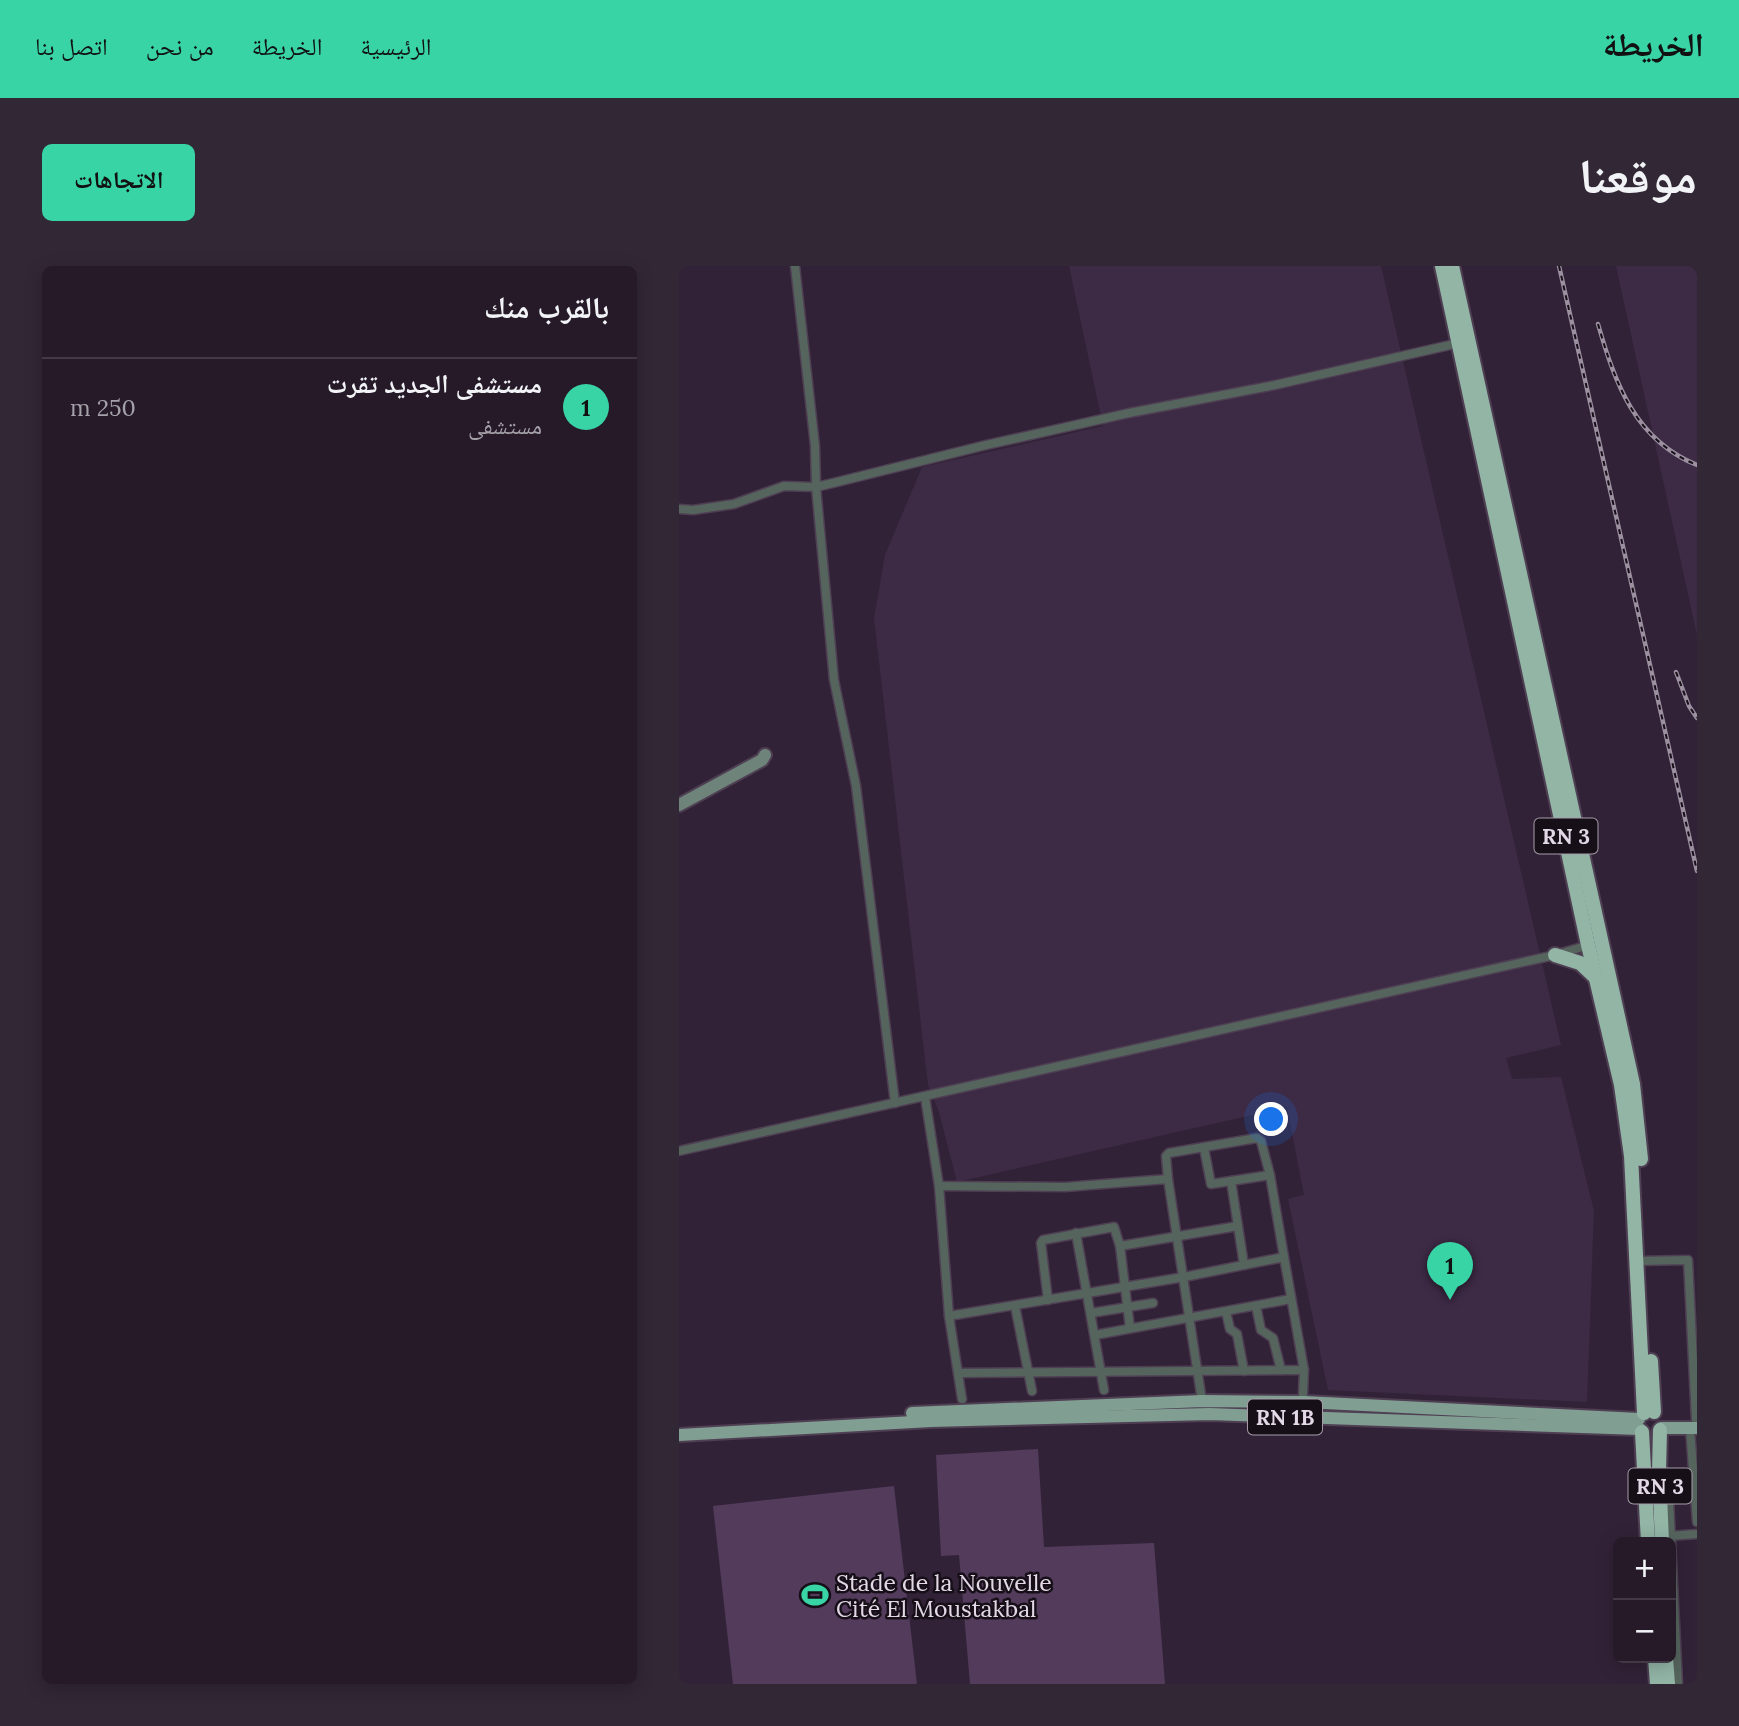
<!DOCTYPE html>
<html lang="ar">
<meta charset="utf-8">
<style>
:root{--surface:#261a29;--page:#322735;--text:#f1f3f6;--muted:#a4a1a8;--line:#423846;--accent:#38d4a6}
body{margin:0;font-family:Lora,"Noto Naskh Arabic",serif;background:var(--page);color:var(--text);direction:rtl}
.controls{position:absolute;right:21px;bottom:21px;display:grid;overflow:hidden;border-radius:10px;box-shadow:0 4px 18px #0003}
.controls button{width:63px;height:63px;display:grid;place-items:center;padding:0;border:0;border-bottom:2px solid var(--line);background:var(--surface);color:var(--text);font:35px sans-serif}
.you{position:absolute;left:593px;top:854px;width:24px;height:24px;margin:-18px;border:5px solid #fff;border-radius:50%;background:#1a73e8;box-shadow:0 0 0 10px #1a73e833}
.badge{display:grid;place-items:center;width:46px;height:46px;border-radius:50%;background:var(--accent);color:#111;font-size:23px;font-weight:700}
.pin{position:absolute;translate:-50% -58px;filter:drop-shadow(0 2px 4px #0008)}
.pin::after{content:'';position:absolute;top:37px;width:24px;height:21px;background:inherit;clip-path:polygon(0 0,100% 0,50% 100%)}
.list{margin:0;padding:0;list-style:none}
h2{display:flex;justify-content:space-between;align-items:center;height:91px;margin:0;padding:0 28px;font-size:30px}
h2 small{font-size:23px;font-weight:400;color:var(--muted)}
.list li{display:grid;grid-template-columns:46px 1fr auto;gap:21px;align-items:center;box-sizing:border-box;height:98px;padding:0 28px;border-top:2px solid var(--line)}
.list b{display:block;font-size:26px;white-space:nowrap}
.list p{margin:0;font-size:23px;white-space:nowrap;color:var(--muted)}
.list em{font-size:23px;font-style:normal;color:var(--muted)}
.map{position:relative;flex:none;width:1018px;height:1418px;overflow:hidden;direction:ltr;border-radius:10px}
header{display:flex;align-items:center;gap:42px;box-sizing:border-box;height:98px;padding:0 35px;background:var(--accent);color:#111}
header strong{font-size:33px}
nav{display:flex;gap:38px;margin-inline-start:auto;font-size:24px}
.intro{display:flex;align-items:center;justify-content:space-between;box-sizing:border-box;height:168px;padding:0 42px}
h1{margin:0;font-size:49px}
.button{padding:18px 32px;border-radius:10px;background:var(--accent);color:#111;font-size:24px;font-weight:700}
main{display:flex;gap:42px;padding:0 42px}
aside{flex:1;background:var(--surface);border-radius:10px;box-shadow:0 4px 18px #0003}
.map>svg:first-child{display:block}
.built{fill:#3d2a45}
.green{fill:#533b5c}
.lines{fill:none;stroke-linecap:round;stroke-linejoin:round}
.street-casing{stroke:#4e3f53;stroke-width:11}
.secondary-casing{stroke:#4e3f53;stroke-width:16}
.primary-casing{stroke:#4e3f53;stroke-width:16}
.highway-casing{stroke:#4e3f53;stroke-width:18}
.street{stroke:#56645e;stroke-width:8}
.secondary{stroke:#6e847b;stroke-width:12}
.primary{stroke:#819e92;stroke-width:12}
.highway{stroke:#92b5a6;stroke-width:14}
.rail-casing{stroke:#9b8fa0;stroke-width:4.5}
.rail{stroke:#160f18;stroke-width:2;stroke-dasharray:5;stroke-linecap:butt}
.labels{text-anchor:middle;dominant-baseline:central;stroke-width:5;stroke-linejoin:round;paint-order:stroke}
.shield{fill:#160f18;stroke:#a59ca8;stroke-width:2}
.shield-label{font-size:21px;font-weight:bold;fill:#e2d8e6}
.poi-label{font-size:23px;fill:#e2d8e6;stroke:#160f18;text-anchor:start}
</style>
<header>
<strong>الخريطة</strong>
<nav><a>الرئيسية</a><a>الخريطة</a><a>من نحن</a><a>اتصل بنا</a></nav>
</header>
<div class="intro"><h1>موقعنا</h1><a class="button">الاتجاهات</a></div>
<main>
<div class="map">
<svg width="1018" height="1418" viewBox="0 0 1018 1418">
<rect width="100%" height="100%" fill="#322237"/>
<g class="built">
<path d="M390 0H702L882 779 827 792 833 813 882 811 915 945 908 1136 649 1124 609 933 625 929 608 841 278 916 260 846 249 819 195 352 206 289 243 201 424 160Z"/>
<path d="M937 0H1018V369Z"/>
</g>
<g class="green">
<path d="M359 1183 365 1281 475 1277 486 1418H291L280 1289 262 1290 257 1189Z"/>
<path d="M215 1220 238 1418H54L34 1240Z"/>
</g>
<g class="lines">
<g class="street-casing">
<g id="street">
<path d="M116 0 136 180 137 221 155 414 177 520 216 837"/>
<path d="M0 243 14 244 55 238 105 220 137 221 154 217 307 179 450 147 596 119 780 77"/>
<path d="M246 831 260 920 270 1050"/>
<path d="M525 882 532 918 591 909"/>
<path d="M0 885 876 689 910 679"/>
<path d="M489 913 487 890 490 887 578 872 582 875 591 909 605 991"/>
<path d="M552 915 565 999"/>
<path d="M260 920 386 921 489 913 523 1135"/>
<path d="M397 967 425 1124"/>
<path d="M441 980 559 960"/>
<path d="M958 995 1009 994 1017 1154"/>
<path d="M369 1034 362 977 364 974 435 961 441 980 451 1062"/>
<path d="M336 1040 353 1125"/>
<path d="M577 1040 582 1064 594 1072 602 1104"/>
<path d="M547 1046 551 1063 558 1068 565 1105"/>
<path d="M412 1047 474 1037"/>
<path d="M416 1069 612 1033"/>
<path d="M279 1107 625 1104"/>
<path d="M283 1133 270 1050 505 1011 605 991 625 1104 623 1152"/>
<path d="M1011 1162 1018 1256"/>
<path d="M981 1205 989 1213 999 1418"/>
<path d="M990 1270 1018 1268"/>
</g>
</g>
<g class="secondary-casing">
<path id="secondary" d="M0 539 83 494 86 489"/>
</g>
<g class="primary-casing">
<g id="primary">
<path d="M233 1147 523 1135 626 1136 960 1153"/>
<path d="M982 1162H1018"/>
<path d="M0 1169 252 1155 531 1148 961 1163"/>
</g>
</g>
<g class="highway-casing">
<g id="highway">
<path d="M763 0 909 679 942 819 952 890 965 1147"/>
<path d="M773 0 954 818 962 893"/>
<path d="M876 689 901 697 917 712"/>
<path d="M972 1095 975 1146"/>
<path d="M981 1164 980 1205 983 1276"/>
<path d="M963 1166 969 1276"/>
<path d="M976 1392 978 1418"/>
<path d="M987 1392 989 1418"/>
</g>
</g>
<use href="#street" class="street"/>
<use href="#secondary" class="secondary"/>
<use href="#primary" class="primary"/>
<use href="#highway" class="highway"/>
<g class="rail-casing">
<g id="rail">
<path d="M880 0 1018 605"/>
<path d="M919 58C936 117 956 174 1018 199"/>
<path d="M997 406 1010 440 1018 452"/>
</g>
</g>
<use href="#rail" class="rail"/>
</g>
<defs>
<g id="stadium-bare" transform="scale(2.1)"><path d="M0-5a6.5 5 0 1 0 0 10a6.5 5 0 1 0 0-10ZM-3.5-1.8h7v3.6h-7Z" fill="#38d4a6" stroke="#160f18" stroke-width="2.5" paint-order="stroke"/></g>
</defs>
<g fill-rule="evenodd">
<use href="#stadium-bare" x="136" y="1329"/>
</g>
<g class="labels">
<g class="shield">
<rect x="855.5" y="552.5" width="63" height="35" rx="5"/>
<rect x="569" y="1133.5" width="74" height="35" rx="5"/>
<rect x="949.5" y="1202.5" width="63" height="35" rx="5"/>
</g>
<g class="shield-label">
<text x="887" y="570">RN 3</text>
<text x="606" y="1151">RN 1B</text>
<text x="981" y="1220">RN 3</text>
</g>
<g class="poi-label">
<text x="157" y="1316">Stade de la Nouvelle<tspan x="157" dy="26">Cité El Moustakbal</tspan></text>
</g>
</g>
</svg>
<div class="controls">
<button>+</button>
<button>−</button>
</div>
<div class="you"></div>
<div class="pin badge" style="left:771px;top:1034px">1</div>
</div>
<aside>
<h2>بالقرب منك<small></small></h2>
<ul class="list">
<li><span class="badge">1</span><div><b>مستشفى الجديد تقرت</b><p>مستشفى</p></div><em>250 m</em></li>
</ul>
</aside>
</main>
